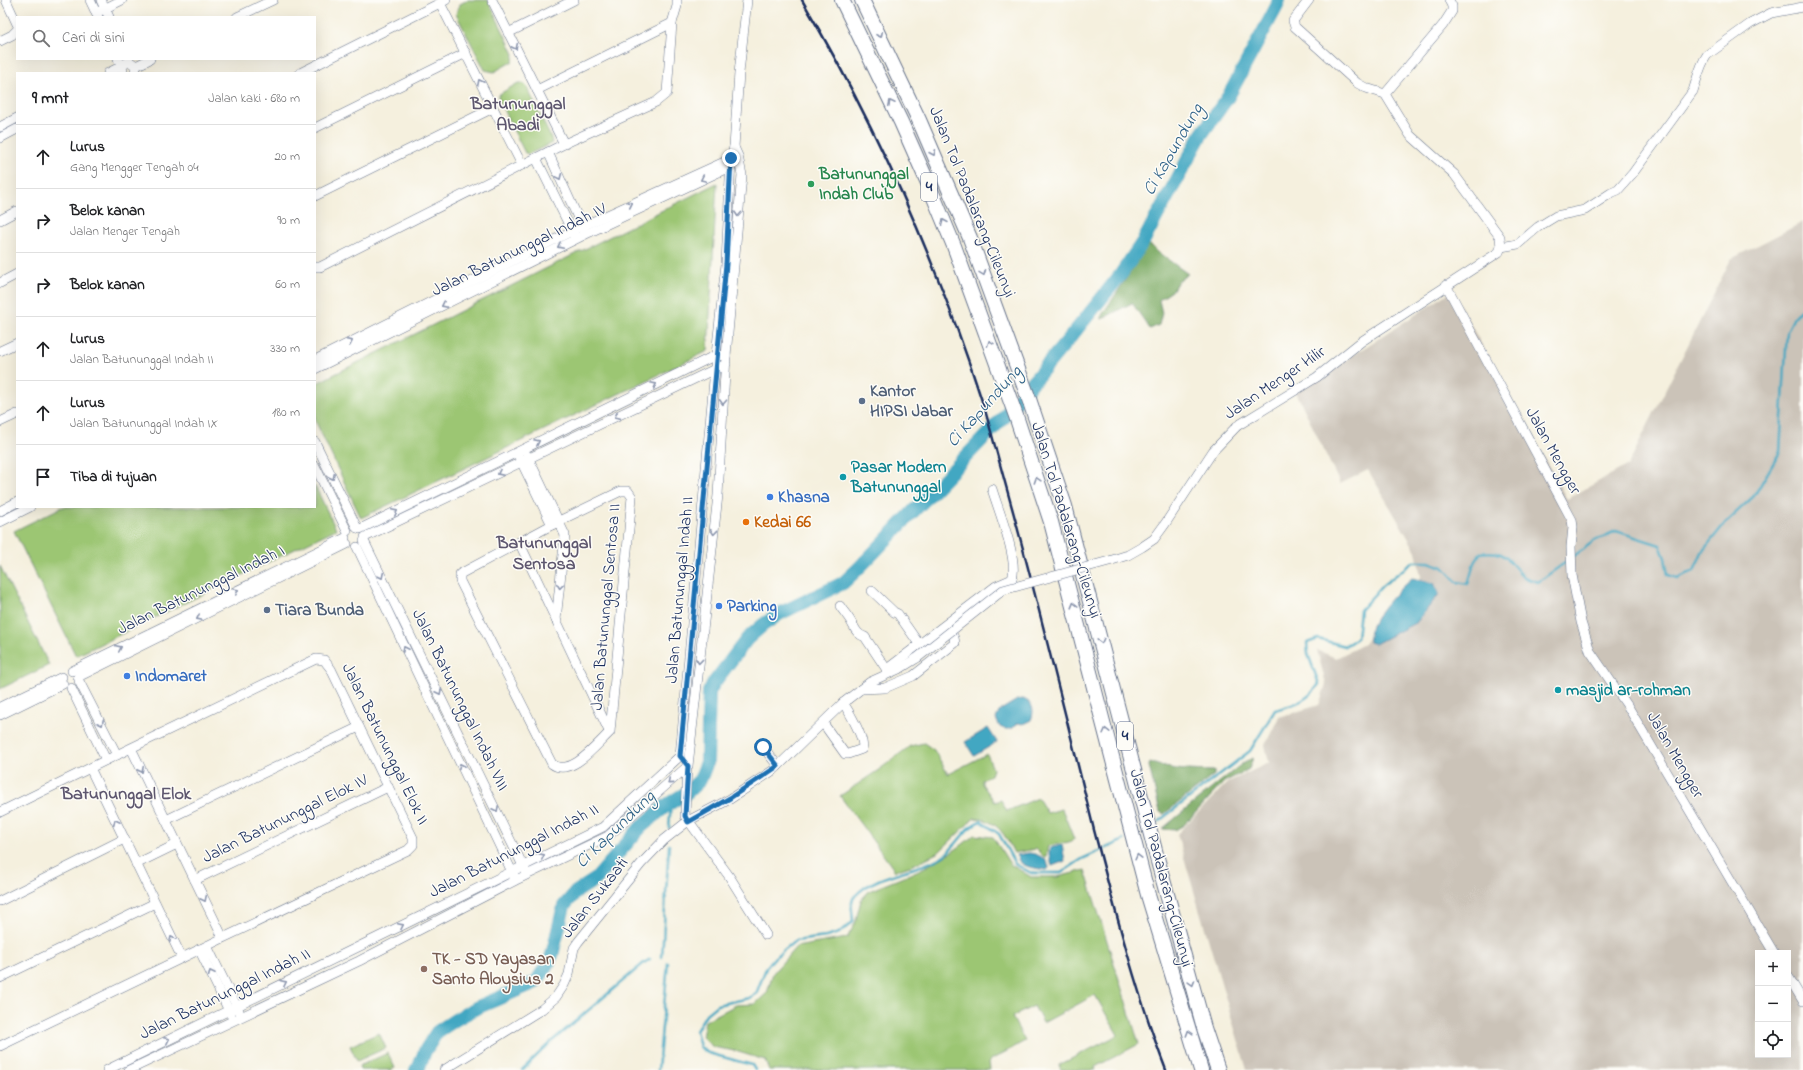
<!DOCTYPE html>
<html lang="id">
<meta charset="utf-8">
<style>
:root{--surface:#fff;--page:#f2f2f2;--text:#202124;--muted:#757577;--line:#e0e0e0}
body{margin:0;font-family:"Indie Flower",sans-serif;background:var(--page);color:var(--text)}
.controls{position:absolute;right:12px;bottom:12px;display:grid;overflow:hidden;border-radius:0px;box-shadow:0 4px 16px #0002}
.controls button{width:36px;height:36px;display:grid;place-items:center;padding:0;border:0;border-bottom:1px solid var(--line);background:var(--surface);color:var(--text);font:20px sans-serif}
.stop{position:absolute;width:12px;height:12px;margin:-9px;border:3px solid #1f6fb2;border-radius:50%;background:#fff}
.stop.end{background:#1f6fb2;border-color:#fff;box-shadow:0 1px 4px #0008}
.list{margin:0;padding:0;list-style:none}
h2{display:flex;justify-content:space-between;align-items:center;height:52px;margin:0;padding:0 16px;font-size:17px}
h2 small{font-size:13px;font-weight:400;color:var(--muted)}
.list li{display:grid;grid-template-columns:26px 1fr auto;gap:12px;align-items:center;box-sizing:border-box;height:64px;padding:0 16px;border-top:1px solid var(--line)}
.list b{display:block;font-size:15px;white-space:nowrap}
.list p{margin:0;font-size:13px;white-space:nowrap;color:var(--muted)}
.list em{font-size:13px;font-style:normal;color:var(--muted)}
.icon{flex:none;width:22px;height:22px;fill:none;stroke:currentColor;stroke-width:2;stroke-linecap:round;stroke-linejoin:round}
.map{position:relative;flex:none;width:1803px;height:1070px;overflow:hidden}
.search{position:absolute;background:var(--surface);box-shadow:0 4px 16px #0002;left:16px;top:16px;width:300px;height:44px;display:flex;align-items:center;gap:10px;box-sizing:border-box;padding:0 14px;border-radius:0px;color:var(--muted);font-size:15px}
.panel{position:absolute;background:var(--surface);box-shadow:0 4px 16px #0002;left:16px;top:72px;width:300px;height:436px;border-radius:0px}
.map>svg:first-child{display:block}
.industrial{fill:#cbc3b8;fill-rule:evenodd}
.green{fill:#9cc673;stroke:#5c7a68}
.forest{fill:#7dab65;stroke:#4c6d62}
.water{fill:#42a7c2;stroke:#2e6b90}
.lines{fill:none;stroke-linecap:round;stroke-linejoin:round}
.stream{stroke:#42a7c2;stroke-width:2.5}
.river{stroke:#42a7c2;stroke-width:14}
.minor-casing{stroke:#67738b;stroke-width:10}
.highway-casing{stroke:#67738b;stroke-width:16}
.minor{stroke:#fff;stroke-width:9}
.highway{stroke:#fff;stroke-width:14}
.rail{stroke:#1b2f5e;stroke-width:2.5}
.minor-bridge-casing{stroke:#67738b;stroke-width:10;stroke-linecap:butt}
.minor-bridge{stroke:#fff;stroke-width:9}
.oneway{stroke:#8d97ae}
.route{stroke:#1f6fb2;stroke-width:5}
.leisure-dot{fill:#2e9e5b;stroke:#fdfcf7;stroke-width:1.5}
.service-dot{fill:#5c6f8a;stroke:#fdfcf7;stroke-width:1.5}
.culture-dot{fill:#0f9aa8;stroke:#fdfcf7;stroke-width:1.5}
.shop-dot{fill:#3f7fe0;stroke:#fdfcf7;stroke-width:1.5}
.food-dot{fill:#e8710a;stroke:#fdfcf7;stroke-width:1.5}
.education-dot{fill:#8d6e63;stroke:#fdfcf7;stroke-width:1.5}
.labels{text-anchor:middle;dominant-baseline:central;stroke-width:3;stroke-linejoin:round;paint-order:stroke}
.shield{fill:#fdfcf7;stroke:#5f6c8c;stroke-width:1}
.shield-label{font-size:16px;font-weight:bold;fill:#1b2f5e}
.leisure-label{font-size:17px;font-weight:bold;fill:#27864d;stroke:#fdfcf7;text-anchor:start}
.street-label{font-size:17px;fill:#1b2f5e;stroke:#fdfcf7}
.service-label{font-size:17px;font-weight:bold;fill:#4e5e75;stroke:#fdfcf7;text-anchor:start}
.culture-label{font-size:17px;font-weight:bold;fill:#0d838f;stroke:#fdfcf7;text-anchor:start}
.shop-label{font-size:17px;font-weight:bold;fill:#366cbe;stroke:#fdfcf7;text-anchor:start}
.food-label{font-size:17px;font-weight:bold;fill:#c56008;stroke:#fdfcf7;text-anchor:start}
.education-label{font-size:17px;font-weight:bold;fill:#785e54;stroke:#fdfcf7;text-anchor:start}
.neighbourhood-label{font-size:18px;font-weight:bold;fill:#5e576f;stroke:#fdfcf7}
.water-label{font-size:18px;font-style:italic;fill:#2b5f86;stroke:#fdfcf7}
</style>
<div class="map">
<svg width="1803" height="1070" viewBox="0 0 1803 1070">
<rect width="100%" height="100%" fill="#fdfcf7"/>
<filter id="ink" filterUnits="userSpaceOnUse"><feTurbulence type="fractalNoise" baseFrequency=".025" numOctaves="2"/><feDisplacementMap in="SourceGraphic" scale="8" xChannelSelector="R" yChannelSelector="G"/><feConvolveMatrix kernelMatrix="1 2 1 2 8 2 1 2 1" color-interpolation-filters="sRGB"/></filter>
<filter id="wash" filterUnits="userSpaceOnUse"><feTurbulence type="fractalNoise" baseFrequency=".012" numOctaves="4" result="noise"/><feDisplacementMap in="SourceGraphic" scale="16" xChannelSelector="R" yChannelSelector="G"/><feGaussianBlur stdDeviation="0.9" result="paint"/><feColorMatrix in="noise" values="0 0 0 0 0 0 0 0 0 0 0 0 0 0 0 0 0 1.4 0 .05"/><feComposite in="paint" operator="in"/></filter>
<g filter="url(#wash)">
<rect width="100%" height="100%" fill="#f5f0de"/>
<path class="industrial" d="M1803 222V1070H1247L1177 834 1228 782 1269 763 1265 745 1279 717 1319 705 1326 684 1317 650 1336 658 1364 644 1388 608 1421 577 1416 551 1368 470 1340 484 1296 392 1452 291 1567 499 1628 465 1731 259ZM1758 953H1788V1055H1758Z"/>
<g class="green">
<path d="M468 0H488L514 54 513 61 494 72 485 70 456 14 460 4Z"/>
<path d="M518 83H523L527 87 551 138 552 143 529 154 525 153 499 101 498 95Z"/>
<path d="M717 183 708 351 361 518 315 420V384Z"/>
<path d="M315 486 336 529 76 656 14 531 62 507H315Z"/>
<path d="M0 566 49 665 0 689Z"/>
<path d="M924 743 934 750 948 774 987 754 993 769 991 775 982 780V784L995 802 1001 800 1007 811 1038 798 1047 813 1062 809 1074 839 1069 842 1048 846 1046 857H1044L1036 849 1014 853C1004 834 999 821 974 818L939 852 913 865 895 871 840 796 880 769 910 746Z"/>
<path d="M974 835 993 837 1010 864 1031 877H1058L1085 870 1139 1044 1095 1067 1096 1070H1061L1059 1065 1118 1035 1095 995 1043 1023 1034 1006 1012 1017 1025 1041 989 1061 990 1070H769L765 1060 735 1051 713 1047 702 1037 705 1021 736 1005 755 1004 767 993 773 973 796 947 847 938 855 924 861 900 869 891C906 876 944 862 974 835Z"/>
<path d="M379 1033 386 1048 357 1061 350 1046Z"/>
<path d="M388 1053 395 1068 390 1070H360L359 1066Z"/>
</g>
<g class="forest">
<path d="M1149 244 1159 253 1188 274 1178 281 1172 291 1159 300 1162 313 1159 325 1150 329 1132 303 1102 319V315Z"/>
<path d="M1253 758 1249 769 1224 782 1184 825 1175 830 1162 829 1244 762Z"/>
<path d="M1150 762C1171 771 1191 770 1214 771V775L1164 814 1160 812 1149 766Z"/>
</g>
<g class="water">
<path d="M1412 578 1434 583 1439 594 1417 622 1375 644 1369 642C1366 621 1397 591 1412 578Z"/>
<path d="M1023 699C1033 702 1035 711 1031 720L1023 724 1018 723C1012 729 1008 731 1000 727L996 719 999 711 1017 700Z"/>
<path d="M988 728 997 742 974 756 965 742Z"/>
<path d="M1062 845 1065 861 1052 866 1049 855 1050 848Z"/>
<path d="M1029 853C1038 854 1047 858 1049 868L1047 870C1037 868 1018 868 1017 855Z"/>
</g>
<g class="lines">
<g class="stream">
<path d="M1574 556 1594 541 1616 531 1660 545 1665 558 1668 575 1677 578 1694 571 1702 552 1726 522 1754 496 1780 452 1787 331 1795 315 1803 308"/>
<path d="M1159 821 1250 751 1275 710C1295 704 1307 702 1319 684L1308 654 1307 643 1318 639 1345 646 1357 638 1360 610 1383 585 1413 562H1429L1443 567 1457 582 1468 584 1473 567 1480 553C1508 549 1506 560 1523 576 1526 579 1533 580 1538 582L1569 560"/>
<path d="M669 828 671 803"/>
<path d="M662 957 669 845"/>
<path d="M419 1067V1070"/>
<path d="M522 1070 551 1042 644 963 650 959"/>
<path d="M658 1070 668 963"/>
<path d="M755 1070 752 1065 708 1053 700 1047 696 1031 706 1014 717 1005 749 998 756 994 766 968 774 958 795 941 826 937 839 933 853 922C853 914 849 902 855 896 878 871 919 873 946 854 958 844 966 826 981 821L999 834 1015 864 1031 873H1061L1082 859 1124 840"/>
</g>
<path class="river" d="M416 1070 419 1067 425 1051 437 1032 455 1020 476 1008 536 982 548 964 552 955 564 906 576 892 596 879 641 827 667 805 686 793 700 780 707 762 709 692 713 684 747 639 763 625 779 614 843 583 858 569 1001 420 1073 334 1121 274 1144 240 1201 135 1228 97 1277 6 1279 0"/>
</g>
</g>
<g filter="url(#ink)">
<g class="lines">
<g class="minor-casing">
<g id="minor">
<path d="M6 0 17 24"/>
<path d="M90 0 98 17"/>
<path d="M101 0 109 17"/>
<path d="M446 0 440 3 522 165 564 144 492 0"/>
<path d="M1309 0 1293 21 1295 27 1357 83 1366 88 1385 94"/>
<path d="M96 13 122 0"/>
<path d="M237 17 273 0"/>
<path d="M508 33 574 0"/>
<path d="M0 41 12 35 17 30"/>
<path d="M136 66 150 59"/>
<path d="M108 73 122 66 118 59"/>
<path d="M123 73 122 66 129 61 136 66 135 73"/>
<path d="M300 73 440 3"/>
<path d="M537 90 672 23"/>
<path d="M0 127 17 118"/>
<path d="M315 128 466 53"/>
<path d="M0 138 17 129"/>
<path d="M564 144 656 102 667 93 672 23 677 6V0"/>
<path d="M734 147 739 73 747 0"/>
<path d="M548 152 584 231"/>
<path d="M536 158 574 235"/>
<path d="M315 196 493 108"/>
<path d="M0 220 17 211"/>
<path d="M1501 247 1518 244 1538 227 1556 216 1585 210 1611 193 1618 190 1633 173 1693 91C1697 79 1700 65 1707 55L1750 24 1771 13 1803 7"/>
<path d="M315 267H320L522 165"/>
<path d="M0 283 17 274"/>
<path d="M1446 285 1572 520 1573 527 1571 547 1572 575 1581 622 1590 651 1627 705 1774 953"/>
<path d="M0 351 17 343"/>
<path d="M315 360 572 231 735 157"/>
<path d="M315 369 586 234 736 164"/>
<path d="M0 422 17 414"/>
<path d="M1237 426 1317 377 1362 341 1499 252 1501 247 1500 237 1454 174 1410 135 1385 94 1443 25 1452 11V6L1449 0"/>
<path d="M315 442 357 528"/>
<path d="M527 455 565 535 556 620"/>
<path d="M519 457 552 525"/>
<path d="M315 466 347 531"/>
<path d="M621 491H628L632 497 610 732C597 744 571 778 552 764L460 581V574L559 521Z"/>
<path d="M0 511 17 502"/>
<path d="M0 522 30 507"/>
<path d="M360 529 716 355 726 264 731 158 734 147 738 156 742 175 726 356"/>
<path d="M365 537 715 369"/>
<path d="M364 541 525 870"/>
<path d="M519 542 609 731"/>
<path d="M357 547 514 876"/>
<path d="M872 591 894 612 898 614 919 644"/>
<path d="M840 606C843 611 847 615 850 620 855 628 856 634 865 637L887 670"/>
<path d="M887 669 996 586 1012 579C1019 560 998 509 992 489"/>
<path d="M72 671 345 538"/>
<path d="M78 677 347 544"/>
<path d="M79 681 117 755"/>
<path d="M71 688 106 760"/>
<path d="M861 689 885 688 913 676 955 643 954 638 948 625"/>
<path d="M0 707 62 677"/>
<path d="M0 715 63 684"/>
<path d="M823 723 845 754H848L862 749C866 741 849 711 843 703"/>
<path d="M763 747 778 766"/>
<path d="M131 748 316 659 324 660 331 669 413 838V845L408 850 223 938 182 958 90 768 131 748 223 938"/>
<path d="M687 764 685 816 729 876 766 935"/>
<path d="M0 812 90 768"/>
<path d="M166 820 359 727"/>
<path d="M136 864 177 844"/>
<path d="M195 880 388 787"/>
<path d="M0 901 124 839"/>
<path d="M207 946 239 1011"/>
<path d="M199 949 231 1015"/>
<path d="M1788 976 1803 1001"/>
<path d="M0 978 155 903"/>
<path d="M0 1046 182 958"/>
<path d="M107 1070 603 827 680 756 715 369"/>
<path d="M129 1070 359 961 516 880 608 836 688 766 718 495 726 356 716 355 715 369 726 364"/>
<path d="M444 1070 542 1009 556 997 564 985 569 974 574 948 578 942 641 864 664 840 688 821 730 799 775 769 843 703 870 682 901 668 917 658"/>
</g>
</g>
<g class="highway-casing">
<g id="highway">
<path d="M842 0 901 122 928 183 954 246 1016 416 1051 522 1148 895 1201 1070"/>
<path d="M862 0 919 120 970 238 1030 402 1065 506 1157 858 1204 1028 1218 1070"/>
</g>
</g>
<use href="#minor" class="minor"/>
<use href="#highway" class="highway"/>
<path class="rail" d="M802 0C878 129 939 267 985 410 995 445 1004 480 1014 515 1042 619 1068 725 1094 830 1115 910 1136 992 1166 1070"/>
<g class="minor-bridge-casing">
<path id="minor-bridge" d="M917 658 1003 590 1109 561 1128 555 1142 547 1154 539 1165 524 1213 451 1237 426"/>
</g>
<use href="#minor-bridge" class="minor-bridge"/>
</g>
<defs><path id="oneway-chevron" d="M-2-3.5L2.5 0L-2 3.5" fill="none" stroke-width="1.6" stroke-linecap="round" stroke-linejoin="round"/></defs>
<g class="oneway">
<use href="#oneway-chevron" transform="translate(880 35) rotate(65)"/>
<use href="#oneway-chevron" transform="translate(515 47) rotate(64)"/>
<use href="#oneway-chevron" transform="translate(480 82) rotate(-117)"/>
<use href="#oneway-chevron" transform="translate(891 103) rotate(-116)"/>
<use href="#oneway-chevron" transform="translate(933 153) rotate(67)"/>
<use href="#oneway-chevron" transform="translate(559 177) rotate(66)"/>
<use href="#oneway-chevron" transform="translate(703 179) rotate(155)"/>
<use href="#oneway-chevron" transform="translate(630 204) rotate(-25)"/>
<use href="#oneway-chevron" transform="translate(738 214) rotate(94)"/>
<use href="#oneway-chevron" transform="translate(944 222) rotate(-113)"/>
<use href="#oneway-chevron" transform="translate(560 246) rotate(153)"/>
<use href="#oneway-chevron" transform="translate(983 273) rotate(69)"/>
<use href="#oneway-chevron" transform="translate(444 305) rotate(154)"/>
<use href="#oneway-chevron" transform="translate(350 342) rotate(-27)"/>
<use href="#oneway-chevron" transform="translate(990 343) rotate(-110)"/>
<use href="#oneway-chevron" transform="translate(654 385) rotate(-26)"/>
<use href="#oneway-chevron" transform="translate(723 402) rotate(93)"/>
<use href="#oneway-chevron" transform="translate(617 416) rotate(154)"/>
<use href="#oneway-chevron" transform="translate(537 442) rotate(-26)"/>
<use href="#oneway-chevron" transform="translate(500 473) rotate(154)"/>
<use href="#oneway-chevron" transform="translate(332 477) rotate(64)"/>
<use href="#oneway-chevron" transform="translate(1037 480) rotate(-108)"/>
<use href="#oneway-chevron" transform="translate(395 512) rotate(-26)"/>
<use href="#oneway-chevron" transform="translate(714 532) rotate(96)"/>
<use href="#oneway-chevron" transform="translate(381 576) rotate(64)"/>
<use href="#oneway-chevron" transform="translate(560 586) rotate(96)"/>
<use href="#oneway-chevron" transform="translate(236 591) rotate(-26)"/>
<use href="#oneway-chevron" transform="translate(1074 605) rotate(-105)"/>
<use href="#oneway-chevron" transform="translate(199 618) rotate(154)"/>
<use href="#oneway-chevron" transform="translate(1101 641) rotate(76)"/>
<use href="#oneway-chevron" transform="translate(119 648) rotate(-26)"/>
<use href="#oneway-chevron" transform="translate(405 649) rotate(-115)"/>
<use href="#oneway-chevron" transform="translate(699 661) rotate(96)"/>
<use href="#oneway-chevron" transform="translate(439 692) rotate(64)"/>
<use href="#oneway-chevron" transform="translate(101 723) rotate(63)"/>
<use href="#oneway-chevron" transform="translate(1106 731) rotate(-104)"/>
<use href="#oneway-chevron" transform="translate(461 766) rotate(-115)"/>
<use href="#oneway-chevron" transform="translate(141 770) rotate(64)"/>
<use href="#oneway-chevron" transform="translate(670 782) rotate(139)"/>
<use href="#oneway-chevron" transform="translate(496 809) rotate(64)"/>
<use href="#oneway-chevron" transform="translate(116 822) rotate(-116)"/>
<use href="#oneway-chevron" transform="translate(542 856) rotate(-26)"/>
<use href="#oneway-chevron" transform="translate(1138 857) rotate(-104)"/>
<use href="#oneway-chevron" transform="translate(204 899) rotate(64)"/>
<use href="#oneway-chevron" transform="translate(401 926) rotate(-26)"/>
<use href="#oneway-chevron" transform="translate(172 939) rotate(-116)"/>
<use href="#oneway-chevron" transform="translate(211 973) rotate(-115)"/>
<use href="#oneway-chevron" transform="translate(284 983) rotate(-26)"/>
<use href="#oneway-chevron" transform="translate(1192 983) rotate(74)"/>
<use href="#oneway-chevron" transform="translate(1189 1033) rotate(-107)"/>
<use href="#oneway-chevron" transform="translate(167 1040) rotate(-26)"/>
</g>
</g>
<g class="lines" filter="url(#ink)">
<path class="route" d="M731 158 726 264 680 756 688 766 685 816 688 822 730 798 778 766 763 747"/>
</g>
<circle class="leisure-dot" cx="811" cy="184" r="4"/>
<g class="service-dot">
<circle cx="862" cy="401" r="4"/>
<circle cx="267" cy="610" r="4"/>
</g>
<g class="culture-dot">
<circle cx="843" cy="477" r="4"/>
<circle cx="1558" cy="690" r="4"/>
</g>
<g class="shop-dot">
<circle cx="770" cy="497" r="4"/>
<circle cx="719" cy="606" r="4"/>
<circle cx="127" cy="676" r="4"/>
</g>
<circle class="food-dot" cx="746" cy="522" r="4"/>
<circle class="education-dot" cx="424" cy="969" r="4"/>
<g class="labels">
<g class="shield">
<rect x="921" y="173" width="16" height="28" rx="3"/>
<rect x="1117" y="722" width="16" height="28" rx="3"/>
</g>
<g class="shield-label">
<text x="929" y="187">4</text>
<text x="1125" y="736">4</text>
</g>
<g class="leisure-label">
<text x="819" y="174">Batununggal<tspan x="819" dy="20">Indah Club</tspan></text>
</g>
<g class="street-label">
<text transform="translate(972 202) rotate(68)">Jalan Tol Padalarang–Cileunyi</text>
<text transform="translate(519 250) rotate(-26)">Jalan Batununggal Indah IV</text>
<text transform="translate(1275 383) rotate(-34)">Jalan Menger Hilir</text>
<text transform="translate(1553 451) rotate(61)">Jalan Mengger</text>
<text transform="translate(1066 520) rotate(73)">Jalan Tol Padalarang–Cileunyi</text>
<text transform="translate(201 590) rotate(-26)">Jalan Batununggal Indah I</text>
<text transform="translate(680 590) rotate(-85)">Jalan Batununggal Indah II</text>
<text transform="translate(606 607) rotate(-85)">Jalan Batununggal Sentosa II</text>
<text transform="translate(460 700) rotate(64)">Jalan Batununggal Indah VIII</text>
<text transform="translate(385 744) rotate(64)">Jalan Batununggal Elok II</text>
<text transform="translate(1675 755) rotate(60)">Jalan Mengger</text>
<text transform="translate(285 819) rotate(-26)">Jalan Batununggal Elok IV</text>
<text transform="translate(514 851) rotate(-27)">Jalan Batununggal Indah II</text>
<text transform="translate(1161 868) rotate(75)">Jalan Tol Padalarang–Cileunyi</text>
<text transform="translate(595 898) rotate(-52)">Jalan Sukaati</text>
<text transform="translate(225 994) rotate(-26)">Jalan Batununggal Indah II</text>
</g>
<g class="service-label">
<text x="870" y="391">Kantor<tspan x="870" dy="20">HIPSI Jabar</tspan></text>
<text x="275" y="610">Tiara Bunda</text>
</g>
<g class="culture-label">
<text x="851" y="467">Pasar Modern<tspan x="851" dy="20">Batununggal</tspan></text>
<text x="1566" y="690">masjid ar-rohman</text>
</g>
<g class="shop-label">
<text x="778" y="497">Khasna</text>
<text x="727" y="606">Parking</text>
<text x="135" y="676">Indomaret</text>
</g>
<g class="food-label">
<text x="754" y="522">Kedai 66</text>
</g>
<g class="education-label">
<text x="432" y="959">TK - SD Yayasan<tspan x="432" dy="20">Santo Aloysius 2</tspan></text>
</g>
<g class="neighbourhood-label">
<text x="518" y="105">Batununggal<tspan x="518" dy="21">Abadi</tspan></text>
<text x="544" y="544">Batununggal<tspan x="544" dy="21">Sentosa</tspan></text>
<text x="126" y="795">Batununggal Elok</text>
</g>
<g class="water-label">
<text transform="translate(1174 150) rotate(-60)">Ci Kapundung</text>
<text transform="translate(985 407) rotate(-48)">Ci Kapundung</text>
<text transform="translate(616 830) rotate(-44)">Ci Kapundung</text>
</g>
</g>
</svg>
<div class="controls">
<button>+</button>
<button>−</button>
<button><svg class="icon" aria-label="locate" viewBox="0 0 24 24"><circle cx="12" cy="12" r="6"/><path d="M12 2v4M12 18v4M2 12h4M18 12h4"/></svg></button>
</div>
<div class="stop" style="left:763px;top:747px"></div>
<div class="stop end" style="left:731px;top:158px"></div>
<div class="search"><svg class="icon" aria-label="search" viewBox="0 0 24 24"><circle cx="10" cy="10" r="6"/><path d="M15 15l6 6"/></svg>Cari di sini</div>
<section class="panel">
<h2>9 mnt<small>Jalan kaki · 680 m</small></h2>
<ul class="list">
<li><svg class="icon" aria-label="ahead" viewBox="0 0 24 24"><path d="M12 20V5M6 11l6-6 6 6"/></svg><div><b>Lurus</b><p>Gang Mengger Tengah 04</p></div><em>20 m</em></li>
<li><svg class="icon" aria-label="right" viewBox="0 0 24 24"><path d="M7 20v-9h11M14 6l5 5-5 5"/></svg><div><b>Belok kanan</b><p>Jalan Menger Tengah</p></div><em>90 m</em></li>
<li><svg class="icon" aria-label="right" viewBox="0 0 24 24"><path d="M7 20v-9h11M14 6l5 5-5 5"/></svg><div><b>Belok kanan</b></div><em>60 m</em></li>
<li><svg class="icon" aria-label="ahead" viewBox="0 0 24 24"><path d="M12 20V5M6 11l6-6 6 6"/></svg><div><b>Lurus</b><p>Jalan Batununggal Indah II</p></div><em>330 m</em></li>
<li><svg class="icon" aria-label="ahead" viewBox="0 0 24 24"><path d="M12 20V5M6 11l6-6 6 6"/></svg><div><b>Lurus</b><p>Jalan Batununggal Indah IX</p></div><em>180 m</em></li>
<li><svg class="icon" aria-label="arrive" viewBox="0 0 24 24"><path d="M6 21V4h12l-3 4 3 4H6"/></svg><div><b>Tiba di tujuan</b></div></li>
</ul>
</section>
</div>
